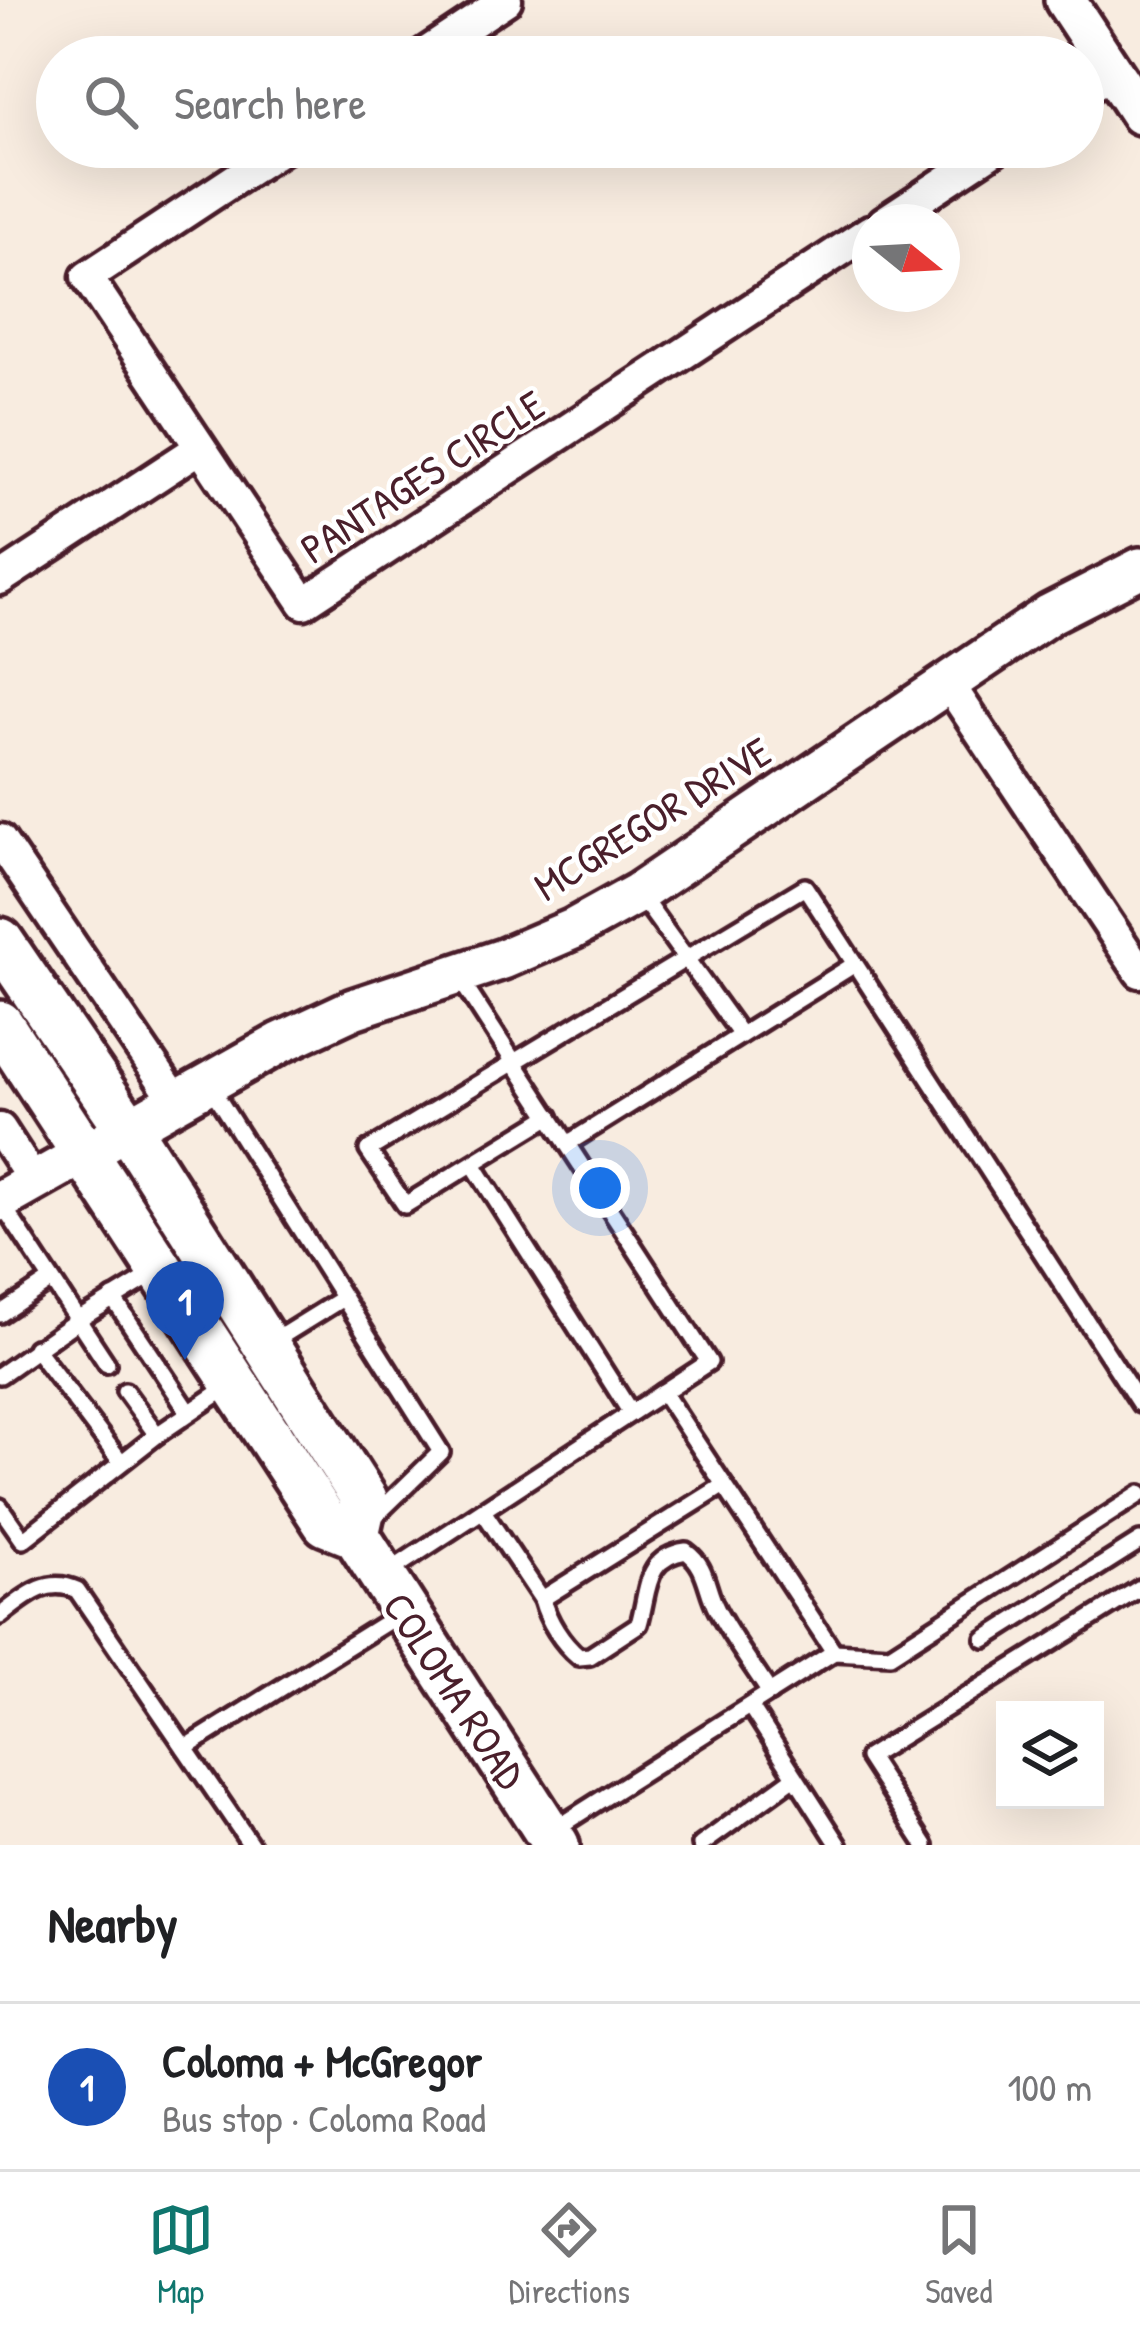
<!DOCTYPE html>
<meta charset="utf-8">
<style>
:root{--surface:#fff;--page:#f2f2f2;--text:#202124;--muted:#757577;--line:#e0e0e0;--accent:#0f766e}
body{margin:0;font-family:"Patrick Hand",sans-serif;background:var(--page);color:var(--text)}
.controls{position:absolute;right:36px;bottom:36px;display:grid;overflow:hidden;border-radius:0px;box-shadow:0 12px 48px #0002}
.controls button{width:108px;height:108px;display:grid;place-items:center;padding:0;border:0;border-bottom:3px solid var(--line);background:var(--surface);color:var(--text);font:60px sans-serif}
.compass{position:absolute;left:852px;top:204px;width:108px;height:108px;border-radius:50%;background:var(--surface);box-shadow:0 12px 48px #0002;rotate:108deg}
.you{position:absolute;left:600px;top:1188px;width:42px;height:42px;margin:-30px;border:9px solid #fff;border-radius:50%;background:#1a73e8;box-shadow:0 0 0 18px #1a73e833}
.badge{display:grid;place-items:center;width:78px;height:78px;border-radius:50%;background:var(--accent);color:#fff;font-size:39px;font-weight:700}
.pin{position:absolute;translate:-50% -99px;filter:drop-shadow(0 3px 6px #0008)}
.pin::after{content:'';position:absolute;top:63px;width:42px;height:36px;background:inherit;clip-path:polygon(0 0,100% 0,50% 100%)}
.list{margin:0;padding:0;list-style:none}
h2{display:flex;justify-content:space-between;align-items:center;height:156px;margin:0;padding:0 48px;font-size:51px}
h2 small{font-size:39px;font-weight:400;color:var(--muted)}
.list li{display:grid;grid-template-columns:78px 1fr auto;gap:36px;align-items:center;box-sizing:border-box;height:168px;padding:0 48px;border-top:3px solid var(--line)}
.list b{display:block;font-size:45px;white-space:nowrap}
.list p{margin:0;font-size:39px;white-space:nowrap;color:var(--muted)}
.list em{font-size:39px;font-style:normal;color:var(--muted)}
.icon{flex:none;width:66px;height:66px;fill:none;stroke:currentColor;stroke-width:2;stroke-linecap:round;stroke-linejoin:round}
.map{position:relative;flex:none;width:1140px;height:1845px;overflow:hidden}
.search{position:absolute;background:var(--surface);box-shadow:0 12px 48px #0002;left:36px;right:36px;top:36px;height:132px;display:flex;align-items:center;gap:30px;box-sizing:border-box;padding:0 42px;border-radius:66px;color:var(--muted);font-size:45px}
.sheet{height:324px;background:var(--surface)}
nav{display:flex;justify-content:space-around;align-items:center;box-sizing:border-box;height:168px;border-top:3px solid var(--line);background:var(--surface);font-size:33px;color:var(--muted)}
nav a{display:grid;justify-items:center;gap:6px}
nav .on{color:var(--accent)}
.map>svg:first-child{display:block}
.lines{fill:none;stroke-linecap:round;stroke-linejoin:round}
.service-casing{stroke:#4a1f2b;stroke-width:24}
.minor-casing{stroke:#4a1f2b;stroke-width:39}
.tertiary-casing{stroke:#4a1f2b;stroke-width:48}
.secondary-casing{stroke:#4a1f2b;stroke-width:54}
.service{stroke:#fff;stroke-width:15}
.minor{stroke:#fff;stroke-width:30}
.tertiary{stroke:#fff;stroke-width:39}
.secondary{stroke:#fff;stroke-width:45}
.labels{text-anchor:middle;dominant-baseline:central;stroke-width:9;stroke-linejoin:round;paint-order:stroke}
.street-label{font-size:42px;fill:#4a1f2b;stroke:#fff}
</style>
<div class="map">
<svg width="1140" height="1845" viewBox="0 0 1140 1845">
<rect width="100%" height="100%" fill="#f8ece0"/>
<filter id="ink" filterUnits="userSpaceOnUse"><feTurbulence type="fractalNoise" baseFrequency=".00833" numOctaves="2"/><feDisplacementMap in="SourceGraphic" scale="24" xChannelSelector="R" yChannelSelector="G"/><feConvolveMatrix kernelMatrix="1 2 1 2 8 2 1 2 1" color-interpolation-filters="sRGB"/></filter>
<g filter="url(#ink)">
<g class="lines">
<g class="service-casing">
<g id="service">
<path d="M640 895 741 1035"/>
<path d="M208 1083 441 1452 371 1520"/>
<path d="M550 1116 405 1205 368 1150 805 887 855 964"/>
<path d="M567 1144 855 964 1140 1404"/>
<path d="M473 1164 631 1413"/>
<path d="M2 1204 78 1320 155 1273"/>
<path d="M113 1298 189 1412"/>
<path d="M0 1314 51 1280"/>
<path d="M269 1344 343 1298"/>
<path d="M35 1348 121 1462"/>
<path d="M0 1375 78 1320 107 1364"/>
<path d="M125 1391 157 1435"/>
<path d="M663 1392 834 1652"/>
<path d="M0 1507 23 1540 157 1435 229 1386"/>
<path d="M483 1511 542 1599 724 1485"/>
<path d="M387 1573 709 1362 458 976"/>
<path d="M542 1599C548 1621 562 1643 579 1657L590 1656 639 1624C649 1591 644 1557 686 1551 708 1567 705 1588 717 1610 732 1639 753 1666 770 1693"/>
<path d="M0 1616C25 1597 46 1576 77 1590L251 1845"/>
<path d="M985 1639 1140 1541"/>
<path d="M750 1706 839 1845"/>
<path d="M185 1748 401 1613"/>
<path d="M550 1832 834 1652 890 1655 1140 1494"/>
<path d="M701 1845 795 1777"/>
<path d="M925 1845 868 1757 1140 1588"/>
</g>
</g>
<g class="minor-casing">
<g id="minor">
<path d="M420 57 506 0"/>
<path d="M1083 91 1112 72"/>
<path d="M284 147 87 277 304 603 870 231"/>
<path d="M884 222 998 147"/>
<path d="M0 579 200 448"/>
<path d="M948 683 1140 972"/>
<path d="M0 840 178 1103"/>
<path d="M0 1129 33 1180"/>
</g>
</g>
<g class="tertiary-casing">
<g id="tertiary">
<path d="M1065 0 1140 114"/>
<path d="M0 1201 280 1043 353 1009 503 959 573 929 638 893 1050 614 1140 568"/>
</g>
</g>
<g class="secondary-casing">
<g id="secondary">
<path d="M0 941 129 1130 364 1499 356 1535"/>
<path d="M0 1024 326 1523 356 1535 556 1845"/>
</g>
</g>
<use href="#service" class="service"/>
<use href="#minor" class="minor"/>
<use href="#tertiary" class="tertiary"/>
<use href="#secondary" class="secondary"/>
</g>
</g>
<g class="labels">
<g class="street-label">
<text transform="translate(422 476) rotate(-33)">PANTAGES CIRCLE</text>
<text transform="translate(652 818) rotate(-32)">MCGREGOR DRIVE</text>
<text transform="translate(455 1690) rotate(57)">COLOMA ROAD</text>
</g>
</g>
</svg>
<div class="controls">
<button><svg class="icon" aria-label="layers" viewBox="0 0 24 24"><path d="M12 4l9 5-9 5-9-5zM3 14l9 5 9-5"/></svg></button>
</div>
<svg class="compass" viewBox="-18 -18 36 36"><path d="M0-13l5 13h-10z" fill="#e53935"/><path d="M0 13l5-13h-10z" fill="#757577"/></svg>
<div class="you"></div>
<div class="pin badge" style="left:185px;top:1360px;background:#1a4fb4">1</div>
<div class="search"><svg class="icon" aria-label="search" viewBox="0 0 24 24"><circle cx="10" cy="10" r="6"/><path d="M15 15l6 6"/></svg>Search here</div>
</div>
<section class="sheet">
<h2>Nearby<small></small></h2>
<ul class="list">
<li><span class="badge" style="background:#1a4fb4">1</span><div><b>Coloma + McGregor</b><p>Bus stop · Coloma Road</p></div><em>100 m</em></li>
</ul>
</section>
<nav>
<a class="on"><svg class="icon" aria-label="map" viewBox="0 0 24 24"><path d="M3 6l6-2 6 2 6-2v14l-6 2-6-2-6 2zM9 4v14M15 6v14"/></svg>Map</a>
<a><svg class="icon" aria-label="directions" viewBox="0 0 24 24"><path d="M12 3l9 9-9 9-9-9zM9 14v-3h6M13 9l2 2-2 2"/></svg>Directions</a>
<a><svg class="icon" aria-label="saved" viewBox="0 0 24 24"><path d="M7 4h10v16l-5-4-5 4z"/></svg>Saved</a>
</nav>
